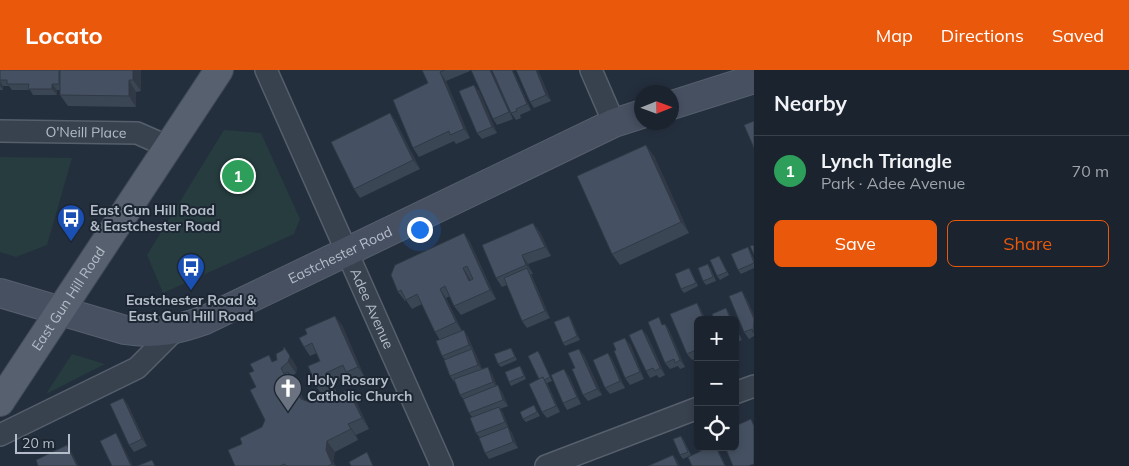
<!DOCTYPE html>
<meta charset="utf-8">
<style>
:root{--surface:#1b232e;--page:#242b36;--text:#f1f3f6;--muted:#a0a4aa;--line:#39404a;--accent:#ea580c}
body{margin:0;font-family:Mulish,sans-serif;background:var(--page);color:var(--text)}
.controls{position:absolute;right:15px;bottom:15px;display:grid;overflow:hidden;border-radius:8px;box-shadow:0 2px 8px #0003}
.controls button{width:45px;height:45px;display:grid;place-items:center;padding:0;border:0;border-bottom:1px solid var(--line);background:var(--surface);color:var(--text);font:25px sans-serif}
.compass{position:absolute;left:634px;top:15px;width:45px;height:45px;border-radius:50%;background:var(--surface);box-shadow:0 2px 8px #0003;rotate:89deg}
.scale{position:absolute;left:15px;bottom:12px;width:55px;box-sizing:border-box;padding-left:5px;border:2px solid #b4bcc9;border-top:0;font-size:14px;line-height:18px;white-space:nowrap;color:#b4bcc9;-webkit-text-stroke:4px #1d2633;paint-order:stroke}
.you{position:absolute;left:419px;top:159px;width:18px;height:18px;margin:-12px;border:4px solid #fff;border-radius:50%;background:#1a73e8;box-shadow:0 0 0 8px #1a73e833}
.badge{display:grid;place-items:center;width:32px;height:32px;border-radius:50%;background:var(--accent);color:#fff;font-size:16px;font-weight:700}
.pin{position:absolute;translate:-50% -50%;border:2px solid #fff;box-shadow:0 1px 5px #0006}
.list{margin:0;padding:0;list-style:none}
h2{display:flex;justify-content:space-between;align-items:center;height:65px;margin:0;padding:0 20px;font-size:21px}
h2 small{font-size:16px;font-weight:400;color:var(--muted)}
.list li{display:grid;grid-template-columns:32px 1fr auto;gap:15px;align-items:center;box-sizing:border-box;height:70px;padding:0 20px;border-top:1px solid var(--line)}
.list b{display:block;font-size:19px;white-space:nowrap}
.list p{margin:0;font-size:16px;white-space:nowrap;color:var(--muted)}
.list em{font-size:16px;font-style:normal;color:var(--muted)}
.actions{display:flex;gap:10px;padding:15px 20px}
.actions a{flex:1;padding:11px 0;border:1px solid var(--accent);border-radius:8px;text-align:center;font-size:18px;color:var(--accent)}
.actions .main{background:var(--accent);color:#fff}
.icon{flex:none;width:28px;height:28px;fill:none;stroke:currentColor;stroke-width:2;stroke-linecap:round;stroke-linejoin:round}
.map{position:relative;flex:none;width:754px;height:396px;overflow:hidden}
header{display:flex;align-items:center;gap:30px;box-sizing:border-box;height:70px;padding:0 25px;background:var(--accent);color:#fff}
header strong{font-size:24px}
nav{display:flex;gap:28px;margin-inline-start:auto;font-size:18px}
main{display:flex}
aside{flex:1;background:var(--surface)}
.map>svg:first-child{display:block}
.green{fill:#263c3f}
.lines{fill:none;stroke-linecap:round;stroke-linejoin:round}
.street-casing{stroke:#565f6c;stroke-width:24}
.secondary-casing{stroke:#565f6c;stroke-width:30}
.primary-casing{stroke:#414a57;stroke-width:30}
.street{stroke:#38414e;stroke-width:21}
.secondary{stroke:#465061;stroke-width:28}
.primary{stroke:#56606e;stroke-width:28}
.wall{fill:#3b4654}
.shaded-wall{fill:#303945}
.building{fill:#455162;stroke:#303945;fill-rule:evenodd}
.labels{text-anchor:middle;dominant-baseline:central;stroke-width:4;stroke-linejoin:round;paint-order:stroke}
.street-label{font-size:14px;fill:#b4bcc9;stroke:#1d2633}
.poi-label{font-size:14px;font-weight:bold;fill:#b4bcc9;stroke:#1d2633;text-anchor:start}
</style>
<header>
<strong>Locato</strong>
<nav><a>Map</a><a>Directions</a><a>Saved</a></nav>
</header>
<main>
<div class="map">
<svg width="754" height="396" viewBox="0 0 754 396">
<rect width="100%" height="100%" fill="#242f3e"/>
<g class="green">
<path d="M224 60 261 63 300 149 294 164 163 223 147 185Z"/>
<path d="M0 87 72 88 47 175 16 187 0 182Z"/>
<path d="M72 284 105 294 46 324Z"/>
</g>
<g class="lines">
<g class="street-casing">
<g id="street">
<path id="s1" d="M266 0 442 396"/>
<path d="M591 0 614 53"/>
<path id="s2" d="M0 61 137 63 169 77"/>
<path d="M735 323 754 316"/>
<path d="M0 365 137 298 174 261"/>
<path d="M546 396 698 338"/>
</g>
</g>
<g class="secondary-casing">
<g id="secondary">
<path d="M672 35 754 9"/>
<path id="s3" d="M0 223 125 260C155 265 177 260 205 250L614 53 642 44"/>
</g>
</g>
<g class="primary-casing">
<g id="primary">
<path id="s4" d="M0 332 219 0"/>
</g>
</g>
<use href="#street" class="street"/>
<use href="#secondary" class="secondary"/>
<use href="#primary" class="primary"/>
</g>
<g class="wall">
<path d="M0 0H141V21L136 22V37L68 36 60 25V20H57V25H33L30 20H12L9 16H3V20H0Z"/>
<path d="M422 0H469L470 1 446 11 470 68 456 74 454 71 419 87 413 78 428 13Z"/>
<path d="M471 0H513L531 40 520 45 521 48 516 50 511 43 503 26 513 49 497 55 493 49Z"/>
<path d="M516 0H538L551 31 534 38 530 32Z"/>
<path d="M479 21 497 63 482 69 477 63Z"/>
<path d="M390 43 396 52 420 99 360 128 354 119Z"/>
<path d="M654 86 689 163 620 195 612 184Z"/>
<path d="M540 162 551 186 528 194 533 204H531L550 248 527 258 522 251 507 215 502 217 496 208Z"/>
<path d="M464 163 470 172 496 229 461 245 454 236 450 226 446 228 462 261 464 260 468 267 482 299 492 304 497 316 502 322 508 336 500 339 503 343 509 359 512 363 518 378 489 389 485 383 480 368 476 363 472 347 469 343 464 330 460 325 455 312H454L450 306 445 290 442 286 440 270 435 262 422 234 412 239 406 230 405 231 398 222Z"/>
<path d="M748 177 750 181 754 190V198L741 204 738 200Z"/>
<path d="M721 189 729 205 720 210 717 206Z"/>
<path d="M710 197 716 211 706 215 703 211Z"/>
<path d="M689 198 691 201 698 216 684 223 681 219Z"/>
<path d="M746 228 754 245V266L749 269 744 262Z"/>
<path d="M697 233 701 240 706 250H698V288L692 290 687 284Z"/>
<path d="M571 249 580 270 565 276 563 273Z"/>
<path d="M664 254H665L669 260 685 297 680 299 678 296 670 299 665 293Z"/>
<path d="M342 255 364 306 352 311 348 305 332 312 336 321 334 322 336 326 356 331 369 359 356 365 358 370 335 382 333 391 336 396H235L242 374 262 357 265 350 256 317 273 291 291 288 297 298 296 303 291 307 296 313 304 330 312 333 324 327 317 318 320 291 317 283 310 286 304 277Z"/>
<path d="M735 255 742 270 735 273Z"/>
<path d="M647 265 665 305 659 308 657 305 650 308 646 301Z"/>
<path d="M630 274 644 309 630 315 625 308Z"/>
<path d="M511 278 513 281 517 290 501 297 498 294Z"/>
<path d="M608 283 612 289 625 318 610 324 605 318Z"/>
<path d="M540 284 552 311 547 313 560 342 547 348 542 342 539 309Z"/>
<path d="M584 285 602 325 588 331 583 325 575 298Z"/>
<path d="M520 296 522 299 526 309 511 316 509 312Z"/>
<path d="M569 306 581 334 567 340 563 333Z"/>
<path d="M123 328 128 335 147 376 134 382 129 375Z"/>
<path d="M534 335 540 346 526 352 523 349Z"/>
<path d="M683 369 691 385 683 389 680 385Z"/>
</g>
<g class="shaded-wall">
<path d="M133 0H141V21L133 10Z"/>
<path d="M490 0H492L513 49 509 42Z"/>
<path d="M512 0H513L531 40 527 34Z"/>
<path d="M536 0H538L551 31 546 25Z"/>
<path d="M440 2 446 11 470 68 464 59Z"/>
<path d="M129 10 136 22V37L129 26Z"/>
<path d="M0 11 3 16V20L0 16Z"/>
<path d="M52 14 57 20V25L52 19Z"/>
<path d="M474 15 479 21 497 63 492 57Z"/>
<path d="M390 43 396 52 420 99 413 90Z"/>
<path d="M646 75 654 86 689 163 681 152Z"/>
<path d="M533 153 540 162 551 186 545 177Z"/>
<path d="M464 163 470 172 496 229 490 220Z"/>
<path d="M522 185 528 194 533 204 526 195Z"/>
<path d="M463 198 469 207 475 220 469 211Z"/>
<path d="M527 198 531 205 550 248 545 241Z"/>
<path d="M440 219 446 228 462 261 456 252Z"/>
<path d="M742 221 746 228 754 245V249Z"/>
<path d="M697 233 701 240 706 250H704Z"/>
<path d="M726 238 730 244 733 250H731Z"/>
<path d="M335 246 342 255 364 306 358 297Z"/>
<path d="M569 246 571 249 580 270 577 266Z"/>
<path d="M665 254 669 260 685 297 680 290Z"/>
<path d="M735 255 742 270 735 258Z"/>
<path d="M642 259 647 265 665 305 660 298Z"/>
<path d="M464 260 468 267 474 282 469 275Z"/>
<path d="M625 268 630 274 644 309 640 302Z"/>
<path d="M284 277 297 298 296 303 288 292Z"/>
<path d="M472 279 477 286 483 301 478 295Z"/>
<path d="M579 279 584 285 602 325 597 319Z"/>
<path d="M538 281 540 284 552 311 550 307Z"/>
<path d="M608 283 612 289 625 318 620 311Z"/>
<path d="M488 297 492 304 498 319 493 312Z"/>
<path d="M564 299 569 306 581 334 577 327Z"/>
<path d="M288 302 296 313 309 340 301 329Z"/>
<path d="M326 303 332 312 336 321 330 312Z"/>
<path d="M543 307 547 314 560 342 556 336Z"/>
<path d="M498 315 502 322 508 336 503 330Z"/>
<path d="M348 320 356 331 369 359 362 348Z"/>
<path d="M123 328 128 335 147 376 142 369Z"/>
<path d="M499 337 503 343 509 359 505 352Z"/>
<path d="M348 354 356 365 358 370 351 359Z"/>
<path d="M508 357 512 363 518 378 513 372Z"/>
<path d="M116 363 120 370 133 396H131Z"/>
<path d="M327 371 335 382 333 391 336 396H334L332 394 326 380Z"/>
<path d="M67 375 71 381 79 396H77Z"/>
<path d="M716 377 719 381 726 396H725Z"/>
<path d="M673 385 678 391 680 396H678Z"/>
</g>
<g class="building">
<path d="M0 0H59V14H52V19H28L29 14H7V10H0Z"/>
<path d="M60 0H133V10H129V26L60 25Z"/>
<path d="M422 0H445L440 2 464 59 450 65 449 61 413 78 393 30 428 13Z"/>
<path d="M471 0H490L509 42 493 49Z"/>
<path d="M492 0H512L527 34 516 39 517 41 511 43Z"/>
<path d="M516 0H536L546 25 530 32Z"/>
<path d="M474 15 492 57 477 63 459 21Z"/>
<path d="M390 43 413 90 354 119 331 72Z"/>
<path d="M754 51V78L744 55Z"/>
<path d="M646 75 681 152 612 184 577 106Z"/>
<path d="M533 153 545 177 522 185 526 195 496 208 482 175Z"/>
<path d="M464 163 490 220 454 236 445 216 440 219 456 252 435 262 417 224 406 230 401 220 398 222 391 205 395 195ZM467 196 473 209 469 211 463 198Z"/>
<path d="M754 175V185L750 176Z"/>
<path d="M748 177 754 193 738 200 731 184Z"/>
<path d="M719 186 727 202 717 206 710 190Z"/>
<path d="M708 194 713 207 703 211 698 198Z"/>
<path d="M527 198 545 241 522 251 504 208Z"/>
<path d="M689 198 696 213 681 219 675 204Z"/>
<path d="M742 221 754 249 753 263 752 259 744 262 729 226Z"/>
<path d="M697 233 704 250H698V279L687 284 670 244Z"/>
<path d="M726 238 731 250H714L712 244Z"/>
<path d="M335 246 358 297 346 302 343 295 326 303 330 312 317 318 308 296 320 291 312 273 304 277 299 268 307 264 305 259Z"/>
<path d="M569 246 577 266 563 273 554 252Z"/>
<path d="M659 247 662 255 665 254 680 290 675 293 674 289 665 293 648 252Z"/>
<path d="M735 258 738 264 735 265Z"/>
<path d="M642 259 660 298 655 301 653 298 646 301 629 265Z"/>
<path d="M464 260 469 275 442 286 436 271Z"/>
<path d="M625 268 640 302 625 308 614 281 616 280 613 273Z"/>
<path d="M284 277 290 286 288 292 281 298 284 304 288 302 301 329 312 333 334 322 335 326 348 320 362 348 348 354 351 359 327 371 326 380 332 394 328 396H287L284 394 280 396H235L228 380 242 374 240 368 262 357 265 350 250 320 256 317 249 303 254 301 250 294 269 285 272 292 277 290 276 284 283 280Z"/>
<path d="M511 278 515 287 498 294 494 284Z"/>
<path d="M472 279 478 295 450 306 444 290Z"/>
<path d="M579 279 597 319 583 325 572 299 575 298 568 283Z"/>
<path d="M538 281 550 307 544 310 543 307 539 309 528 286Z"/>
<path d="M608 283 620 311 605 318 593 290Z"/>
<path d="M520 296 524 306 509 312 505 302Z"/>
<path d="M488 297 493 312 460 325 454 309Z"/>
<path d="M564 299 577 327 563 333 551 305Z"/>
<path d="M543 307 556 336 542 342 529 314Z"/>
<path d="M498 315 503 330 469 343 463 329Z"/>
<path d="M123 328 142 369 129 375 110 334Z"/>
<path d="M534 335 537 342 523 349 520 342Z"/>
<path d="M499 337 505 352 476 363 470 348Z"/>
<path d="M751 349 754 356V394L748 396H733L725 377H735V356Z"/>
<path d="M508 357 513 372 485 383 479 368Z"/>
<path d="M116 363 131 396H112L100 371Z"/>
<path d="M681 366 688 382 680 385 673 369Z"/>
<path d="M67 375 77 396H38L36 390Z"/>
<path d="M710 377H716L725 396H692L688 387Z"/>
<path d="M367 382 373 396H351L349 392Z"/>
<path d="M673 385 678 396H648Z"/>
<path d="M152 390 155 396H137Z"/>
</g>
<defs>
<g id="bus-pin" transform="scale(1.4375)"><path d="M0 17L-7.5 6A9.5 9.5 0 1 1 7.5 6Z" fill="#1a4fb4" stroke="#1d2633"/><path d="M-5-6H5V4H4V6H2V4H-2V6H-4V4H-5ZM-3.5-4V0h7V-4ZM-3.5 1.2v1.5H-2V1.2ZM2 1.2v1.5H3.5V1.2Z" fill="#fff"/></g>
<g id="church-pin" transform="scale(1.4375)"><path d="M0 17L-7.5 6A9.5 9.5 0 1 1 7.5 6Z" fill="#6b7280" stroke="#1d2633"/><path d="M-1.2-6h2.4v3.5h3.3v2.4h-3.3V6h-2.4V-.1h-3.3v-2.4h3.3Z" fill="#fff"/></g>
</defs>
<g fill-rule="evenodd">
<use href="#bus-pin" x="71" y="148"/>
<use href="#bus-pin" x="191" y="197"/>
<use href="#church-pin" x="288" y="318"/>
</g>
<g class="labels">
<g class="street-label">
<text stroke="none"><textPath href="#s2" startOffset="86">O'Neill Place</textPath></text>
<text stroke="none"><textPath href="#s3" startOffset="362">Eastchester Road</textPath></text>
<text stroke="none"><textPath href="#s4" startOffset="124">East Gun Hill Road</textPath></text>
<text stroke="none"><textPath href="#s1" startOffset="261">Adee Avenue</textPath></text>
</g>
<g class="poi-label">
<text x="90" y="140">East Gun Hill Road<tspan x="90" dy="16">&amp; Eastchester Road</tspan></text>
<text x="191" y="230" text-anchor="middle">Eastchester Road &amp;<tspan x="191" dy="16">East Gun Hill Road</tspan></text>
<text x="307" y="310">Holy Rosary<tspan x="307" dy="16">Catholic Church</tspan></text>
</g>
</g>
</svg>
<div class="controls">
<button>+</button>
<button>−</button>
<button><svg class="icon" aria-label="locate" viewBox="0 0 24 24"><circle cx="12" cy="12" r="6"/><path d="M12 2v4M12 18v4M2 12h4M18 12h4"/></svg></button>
</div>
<svg class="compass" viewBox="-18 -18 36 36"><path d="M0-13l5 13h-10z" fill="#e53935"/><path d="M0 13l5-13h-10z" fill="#a0a4aa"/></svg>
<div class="scale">20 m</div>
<div class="you"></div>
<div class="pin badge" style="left:238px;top:106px;background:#2e9e5b">1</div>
</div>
<aside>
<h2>Nearby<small></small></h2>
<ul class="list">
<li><span class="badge" style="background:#2e9e5b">1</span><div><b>Lynch Triangle</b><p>Park · Adee Avenue</p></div><em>70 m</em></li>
</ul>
<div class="actions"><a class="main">Save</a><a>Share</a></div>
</aside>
</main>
